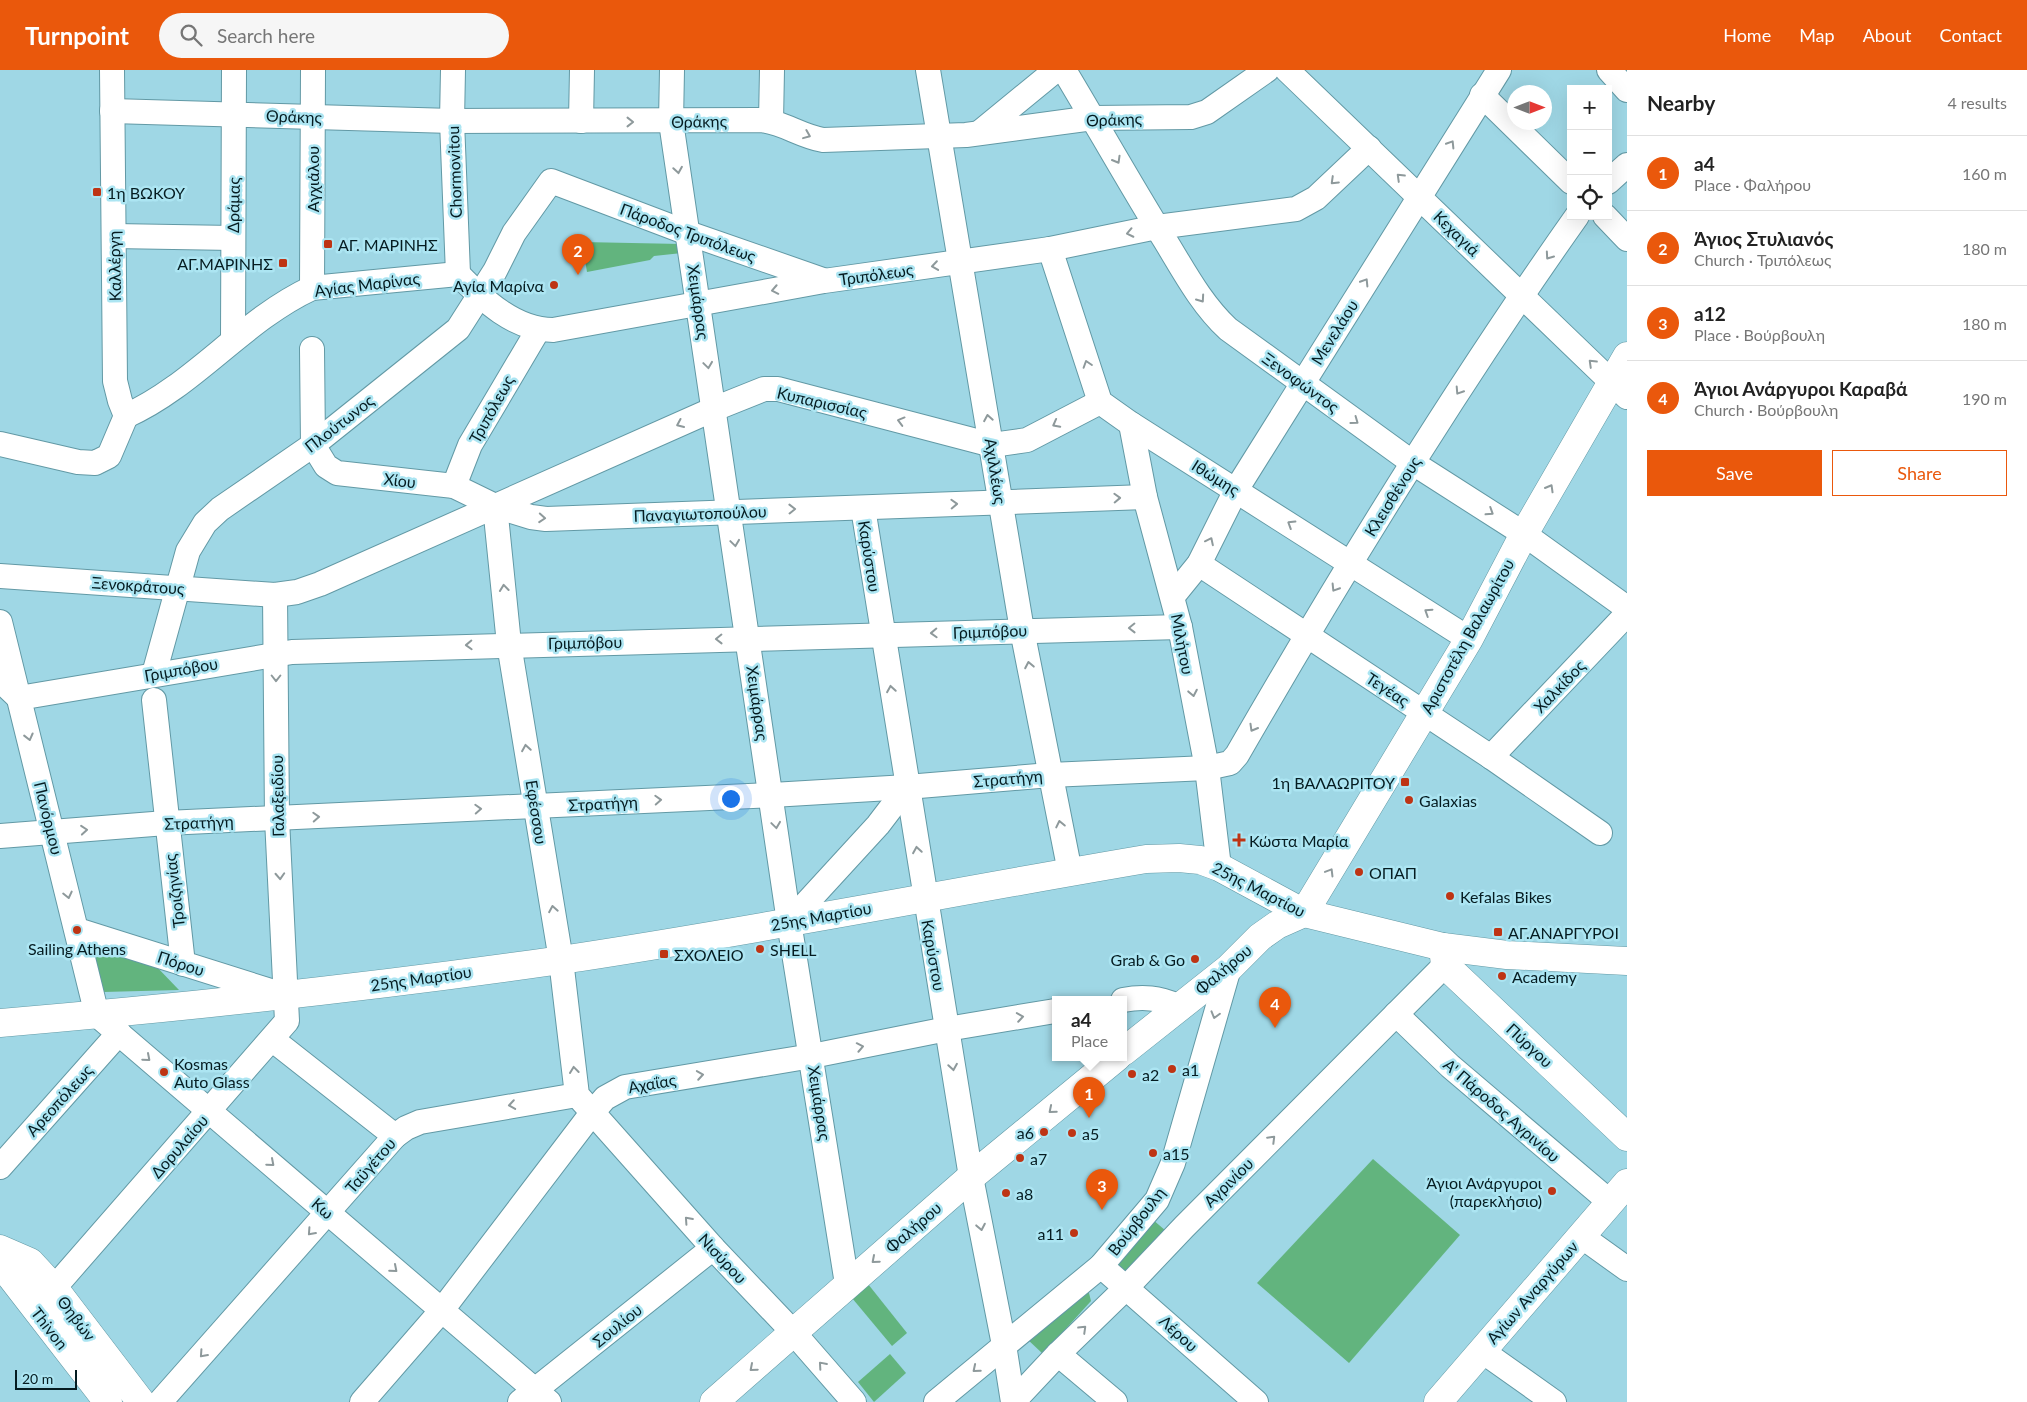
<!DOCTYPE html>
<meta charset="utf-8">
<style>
:root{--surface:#fff;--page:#f6f6f6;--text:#222;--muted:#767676;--line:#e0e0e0;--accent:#ea580c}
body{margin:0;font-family:Lato,sans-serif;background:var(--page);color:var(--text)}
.controls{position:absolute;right:15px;top:15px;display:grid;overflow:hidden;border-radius:0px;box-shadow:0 5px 20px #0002}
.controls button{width:45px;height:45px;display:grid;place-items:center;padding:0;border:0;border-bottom:1px solid var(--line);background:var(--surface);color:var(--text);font:25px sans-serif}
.compass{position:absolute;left:1507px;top:15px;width:45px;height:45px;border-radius:50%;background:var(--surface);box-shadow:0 5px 20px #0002;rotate:90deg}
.scale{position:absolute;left:15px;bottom:12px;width:62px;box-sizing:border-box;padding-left:5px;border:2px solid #051c21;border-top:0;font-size:14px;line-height:18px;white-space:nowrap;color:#051c21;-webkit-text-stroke:4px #ace5f2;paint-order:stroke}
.you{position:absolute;left:730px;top:728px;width:18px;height:18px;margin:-12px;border:4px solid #fff;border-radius:50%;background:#1a73e8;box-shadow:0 0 0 8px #1a73e833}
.badge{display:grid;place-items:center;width:32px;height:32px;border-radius:50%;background:var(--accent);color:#fff;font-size:16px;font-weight:700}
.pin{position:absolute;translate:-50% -41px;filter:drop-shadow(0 1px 2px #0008)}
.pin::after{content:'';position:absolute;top:26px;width:18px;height:15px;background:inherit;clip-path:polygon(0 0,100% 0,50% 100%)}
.popup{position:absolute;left:1052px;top:926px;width:75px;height:65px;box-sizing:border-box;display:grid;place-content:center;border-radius:0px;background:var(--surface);filter:drop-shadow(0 1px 4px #0005);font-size:16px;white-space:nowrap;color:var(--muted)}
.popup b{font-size:19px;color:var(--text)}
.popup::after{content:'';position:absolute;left:50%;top:100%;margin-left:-10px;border:10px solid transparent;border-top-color:var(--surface)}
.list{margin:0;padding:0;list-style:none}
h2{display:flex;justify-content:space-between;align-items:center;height:65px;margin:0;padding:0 20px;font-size:21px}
h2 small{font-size:16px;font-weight:400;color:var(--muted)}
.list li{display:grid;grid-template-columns:32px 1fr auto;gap:15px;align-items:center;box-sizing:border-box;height:75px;padding:0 20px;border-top:1px solid var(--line)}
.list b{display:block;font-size:19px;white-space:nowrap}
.list p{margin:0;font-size:16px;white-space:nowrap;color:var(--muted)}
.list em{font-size:16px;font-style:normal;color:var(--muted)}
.actions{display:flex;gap:10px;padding:15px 20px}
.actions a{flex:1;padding:11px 0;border:1px solid var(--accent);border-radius:0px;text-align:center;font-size:18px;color:var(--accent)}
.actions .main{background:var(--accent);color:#fff}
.icon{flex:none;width:28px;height:28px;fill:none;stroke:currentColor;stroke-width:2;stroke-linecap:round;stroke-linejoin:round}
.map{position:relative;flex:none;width:1627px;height:1332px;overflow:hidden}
header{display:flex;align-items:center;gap:30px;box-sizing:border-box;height:70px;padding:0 25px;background:var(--accent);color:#fff}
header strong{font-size:24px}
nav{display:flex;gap:28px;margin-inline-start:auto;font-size:18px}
.search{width:350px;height:45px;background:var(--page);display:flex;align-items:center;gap:12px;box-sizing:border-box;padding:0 18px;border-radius:28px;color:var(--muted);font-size:19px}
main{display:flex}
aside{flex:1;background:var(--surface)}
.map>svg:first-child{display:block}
.green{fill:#62b47e}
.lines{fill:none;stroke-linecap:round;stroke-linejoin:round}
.street-casing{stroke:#6299a5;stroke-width:26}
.secondary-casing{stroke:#6299a5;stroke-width:29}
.street{stroke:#fff;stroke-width:24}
.secondary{stroke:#fff;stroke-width:28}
.oneway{stroke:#8e999b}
.poi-dot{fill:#be3414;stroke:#ace5f2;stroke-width:2}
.labels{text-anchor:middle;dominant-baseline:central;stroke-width:5;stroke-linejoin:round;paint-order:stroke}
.street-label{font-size:16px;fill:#051c21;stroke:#ace5f2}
.poi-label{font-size:16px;fill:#051c21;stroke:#ace5f2;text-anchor:start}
</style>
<header>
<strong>Turnpoint</strong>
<div class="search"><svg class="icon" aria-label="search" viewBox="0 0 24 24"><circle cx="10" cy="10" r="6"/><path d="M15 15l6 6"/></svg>Search here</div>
<nav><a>Home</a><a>Map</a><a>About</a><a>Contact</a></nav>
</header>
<main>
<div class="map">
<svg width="1627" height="1332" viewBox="0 0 1627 1332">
<rect width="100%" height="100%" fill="#9fd7e5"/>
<g class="green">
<path d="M582 172 681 174 682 183 654 186 650 190 587 202Z"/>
<path d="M91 875 154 894 179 920 103 922Z"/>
<path d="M1373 1089 1460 1165 1349 1293 1257 1213Z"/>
<path d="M1152 1149 1166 1161 1126 1201 1118 1203 1115 1193Z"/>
<path d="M868 1214 907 1263 892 1276 852 1228Z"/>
<path d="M1084 1220 1089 1223 1091 1231 1043 1284 1026 1268Z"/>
<path d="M890 1284 906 1303 874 1332 858 1312Z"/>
</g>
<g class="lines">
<g class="street-casing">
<g id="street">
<path d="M453 0 452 51 458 204"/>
<path d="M672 0 671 52 789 852 847 1214"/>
<path d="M928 0 1022 560 1070 802"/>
<path d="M1064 0C1097 55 1129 112 1163 167 1183 199 1200 233 1228 259L1413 393 1524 464 1627 538"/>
<path d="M1287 0 1627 327"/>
<path d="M1609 0 1627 20"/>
<path d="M1482 25 1571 112"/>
<path d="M112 41 452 51 760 50C783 52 800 66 823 70L966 65 1093 48 1191 47 1207 42 1267 0"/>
<path d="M581 51 582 0"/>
<path d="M771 51 772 0"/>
<path d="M979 63 1056 0"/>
<path d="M1608 112 1627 95"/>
<path d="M1605 146 1627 169"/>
<path d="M114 166 233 168"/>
<path d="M1050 179 1100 332 1131 354 1469 569"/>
<path d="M458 204C483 230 515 260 553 260L824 211 1050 179 1157 157 1296 139 1316 128 1369 78"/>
<path d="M312 218 313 0"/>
<path d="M233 270 234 0"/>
<path d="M312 279 313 375 326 396 337 403 454 416 495 436 531 447 546 449 1145 427"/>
<path d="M126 346C195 315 243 250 312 218L458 204"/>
<path d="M1131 354 1145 427 1180 557 1207 698 1219 797"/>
<path d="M0 374 78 392 95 393 109 386 126 346 120 331 115 311 112 0"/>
<path d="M454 416 470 375 538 260"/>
<path d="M495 436 509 574 561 890 577 1025 713 1178 793 1262 854 1332"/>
<path d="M863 438 971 1107 1004 1275 1013 1332"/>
<path d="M1199 494 1491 687 1600 763"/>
<path d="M0 506 275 525 297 522 320 514 714 339 764 319H778L992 375 1027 370 1100 332"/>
<path d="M1173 526 1199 494 1236 420 1499 0"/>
<path d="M0 552 97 945 549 1332"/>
<path d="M154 604 188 481 205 453 220 439 313 375 458 259 495 201 514 163 551 111 688 163 823 210"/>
<path d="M0 610 19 628 292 582 1180 557"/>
<path d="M154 630 183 894"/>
<path d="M1491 687 1627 544"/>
<path d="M0 766 166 753 772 725 907 717 1050 705 1207 698 1230 693 1237 685C1343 501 1454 320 1577 146"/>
<path d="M789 852 878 755 907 717"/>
<path d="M77 860 280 924"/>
<path d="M1123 930C1144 926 1158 928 1178 936"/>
<path d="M1396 944 1450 996 1610 1132"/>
<path d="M273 970 395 1066"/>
<path d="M0 1097 119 963"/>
<path d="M1581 1166 1627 1199"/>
<path d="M1101 1196 1256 1332"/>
<path d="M54 1218 287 951 277 749 275 525"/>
<path d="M1482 1281 1554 1332"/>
<path d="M1058 1284 1115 1332"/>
<path d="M160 1332 395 1066 406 1058 420 1052 577 1025"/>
<path d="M362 1332 442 1240 592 1043 605 1028 625 1017 812 986 947 959 1055 941"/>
<path d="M520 1332 713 1178"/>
<path d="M936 1332 1101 1196 1157 1130 1173 1093 1229 898"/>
<path d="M1013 1332 1058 1284 1127 1217 1184 1157 1445 895"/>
</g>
</g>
<g class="secondary-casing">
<g id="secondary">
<path d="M1304 843 1469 569 1524 464 1627 286"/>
<path d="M1443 877 1445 895 1627 1067"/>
<path d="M0 953C187 937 374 917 561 890 756 861 951 822 1146 789L1179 788 1200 790 1219 797 1304 843 1443 877 1507 885 1627 891"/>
<path d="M1123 982 1229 898 1260 867 1277 855 1304 843"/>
<path d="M0 1179 30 1192 54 1218 141 1332"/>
<path d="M0 1180 12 1208 108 1332"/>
<path d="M714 1332 971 1107 1117 987"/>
<path d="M1438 1332 1627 1113"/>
</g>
</g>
<use href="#street" class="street"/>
<use href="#secondary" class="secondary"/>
</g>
<defs><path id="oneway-chevron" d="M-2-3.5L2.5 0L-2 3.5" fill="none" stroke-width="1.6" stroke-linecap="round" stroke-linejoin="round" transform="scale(1.25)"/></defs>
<g class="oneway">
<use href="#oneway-chevron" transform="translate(630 52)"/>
<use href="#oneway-chevron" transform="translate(807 65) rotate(22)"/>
<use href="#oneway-chevron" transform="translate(1451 74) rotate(-58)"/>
<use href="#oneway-chevron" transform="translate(1117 90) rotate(60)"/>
<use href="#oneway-chevron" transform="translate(678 100) rotate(81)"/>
<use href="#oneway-chevron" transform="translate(1400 107) rotate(-136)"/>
<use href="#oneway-chevron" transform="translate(1334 111) rotate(136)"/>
<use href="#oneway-chevron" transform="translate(1130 163) rotate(168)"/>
<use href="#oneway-chevron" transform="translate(1549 186) rotate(125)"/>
<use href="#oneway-chevron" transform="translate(935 196) rotate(172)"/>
<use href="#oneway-chevron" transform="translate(1365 212) rotate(-58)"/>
<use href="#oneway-chevron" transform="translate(775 220) rotate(169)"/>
<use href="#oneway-chevron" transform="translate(1201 229) rotate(55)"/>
<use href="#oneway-chevron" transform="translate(1592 293) rotate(-136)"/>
<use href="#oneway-chevron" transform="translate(1087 294) rotate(-108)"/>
<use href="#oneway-chevron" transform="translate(708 295) rotate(82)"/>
<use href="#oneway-chevron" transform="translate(1459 321) rotate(123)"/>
<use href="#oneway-chevron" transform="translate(988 348) rotate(-100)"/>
<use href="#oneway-chevron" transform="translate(901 351) rotate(-165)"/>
<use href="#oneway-chevron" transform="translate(1355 351) rotate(36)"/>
<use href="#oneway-chevron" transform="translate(680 354) rotate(156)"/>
<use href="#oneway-chevron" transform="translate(1056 354) rotate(152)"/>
<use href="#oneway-chevron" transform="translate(1550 418) rotate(-60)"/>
<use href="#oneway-chevron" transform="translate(1117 428) rotate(-2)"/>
<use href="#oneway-chevron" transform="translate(954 434) rotate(-2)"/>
<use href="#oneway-chevron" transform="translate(792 439) rotate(-1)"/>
<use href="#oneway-chevron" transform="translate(1490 442) rotate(33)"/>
<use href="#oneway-chevron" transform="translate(542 448) rotate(4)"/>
<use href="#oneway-chevron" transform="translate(1291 454) rotate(-148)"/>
<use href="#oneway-chevron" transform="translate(1210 471) rotate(-64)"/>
<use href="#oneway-chevron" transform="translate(735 473) rotate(82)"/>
<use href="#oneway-chevron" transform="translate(504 518) rotate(-96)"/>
<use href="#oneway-chevron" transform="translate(1335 518) rotate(122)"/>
<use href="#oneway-chevron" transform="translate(1428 542) rotate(-147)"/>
<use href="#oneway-chevron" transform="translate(1132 558) rotate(179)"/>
<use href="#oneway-chevron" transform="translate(934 563) rotate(178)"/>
<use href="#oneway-chevron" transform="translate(719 569) rotate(179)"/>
<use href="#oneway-chevron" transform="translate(469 575) rotate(178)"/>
<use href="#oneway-chevron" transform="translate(1029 595) rotate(-101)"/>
<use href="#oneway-chevron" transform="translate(276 608) rotate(90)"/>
<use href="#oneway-chevron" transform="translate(891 619) rotate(-99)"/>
<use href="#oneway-chevron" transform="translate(1193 623) rotate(79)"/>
<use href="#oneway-chevron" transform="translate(1253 658) rotate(120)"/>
<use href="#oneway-chevron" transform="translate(29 667) rotate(76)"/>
<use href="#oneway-chevron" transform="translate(526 678) rotate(-99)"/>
<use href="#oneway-chevron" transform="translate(658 730) rotate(-3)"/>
<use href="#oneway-chevron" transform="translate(478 739) rotate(-3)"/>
<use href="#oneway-chevron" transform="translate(316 747) rotate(-3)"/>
<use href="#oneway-chevron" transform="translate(1060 754) rotate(-102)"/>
<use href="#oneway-chevron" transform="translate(776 755) rotate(82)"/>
<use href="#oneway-chevron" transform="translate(84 760) rotate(-5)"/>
<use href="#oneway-chevron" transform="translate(917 780) rotate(-99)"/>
<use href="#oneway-chevron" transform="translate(1330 802) rotate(-59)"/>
<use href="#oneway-chevron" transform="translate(280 806) rotate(87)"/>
<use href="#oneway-chevron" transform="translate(68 825) rotate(77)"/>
<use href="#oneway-chevron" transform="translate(553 839) rotate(-100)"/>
<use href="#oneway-chevron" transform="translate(1215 945) rotate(106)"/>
<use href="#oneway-chevron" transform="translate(1020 947) rotate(-9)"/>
<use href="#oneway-chevron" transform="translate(860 977) rotate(-11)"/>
<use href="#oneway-chevron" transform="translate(147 988) rotate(41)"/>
<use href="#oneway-chevron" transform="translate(953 997) rotate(81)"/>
<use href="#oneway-chevron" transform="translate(574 1000) rotate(-97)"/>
<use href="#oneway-chevron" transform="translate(700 1005) rotate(-9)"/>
<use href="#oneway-chevron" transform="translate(512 1035) rotate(171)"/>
<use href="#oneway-chevron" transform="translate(1052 1040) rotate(140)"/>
<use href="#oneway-chevron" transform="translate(1272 1069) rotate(-45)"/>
<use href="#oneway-chevron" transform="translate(271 1093) rotate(41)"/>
<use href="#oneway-chevron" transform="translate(688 1150) rotate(-132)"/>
<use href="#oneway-chevron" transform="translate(981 1157) rotate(79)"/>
<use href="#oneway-chevron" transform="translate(311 1162) rotate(132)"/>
<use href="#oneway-chevron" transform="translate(875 1190) rotate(139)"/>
<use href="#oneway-chevron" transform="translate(394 1199) rotate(41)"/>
<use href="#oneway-chevron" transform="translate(1083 1259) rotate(-44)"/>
<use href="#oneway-chevron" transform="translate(203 1284) rotate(132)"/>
<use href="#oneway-chevron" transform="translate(822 1295) rotate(-131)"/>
<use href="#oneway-chevron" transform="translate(753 1298) rotate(139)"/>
<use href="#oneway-chevron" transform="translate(976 1299) rotate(140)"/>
</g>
<g class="poi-dot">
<rect x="92" y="117" width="10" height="10" rx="2.5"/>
<rect x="323" y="169" width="10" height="10" rx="2.5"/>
<rect x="278" y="188" width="10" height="10" rx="2.5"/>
<circle cx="554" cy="215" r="5"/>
<rect x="1400" y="707" width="10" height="10" rx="2.5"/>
<circle cx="1409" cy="730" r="5"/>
<path d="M1236.5 762.5h5v5h5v5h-5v5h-5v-5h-5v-5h5z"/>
<circle cx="1359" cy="802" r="5"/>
<circle cx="1450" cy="826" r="5"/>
<circle cx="77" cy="860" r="5"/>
<rect x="1493" y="857" width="10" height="10" rx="2.5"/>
<circle cx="760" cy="879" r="5"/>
<rect x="659" y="879" width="10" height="10" rx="2.5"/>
<circle cx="1195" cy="889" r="5"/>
<circle cx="1502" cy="906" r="5"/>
<circle cx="1172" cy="999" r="5"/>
<circle cx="164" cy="1002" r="5"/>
<circle cx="1132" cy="1004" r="5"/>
<circle cx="1044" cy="1062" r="5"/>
<circle cx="1072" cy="1063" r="5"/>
<circle cx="1153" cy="1083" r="5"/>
<circle cx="1020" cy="1088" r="5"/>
<circle cx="1552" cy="1121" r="5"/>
<circle cx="1006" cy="1123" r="5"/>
<circle cx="1074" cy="1163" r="5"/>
</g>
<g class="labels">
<g class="street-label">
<text transform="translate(294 46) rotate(2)">Θράκης</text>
<text transform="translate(1114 49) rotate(-2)">Θράκης</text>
<text transform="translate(699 51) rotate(-1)">Θράκης</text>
<text transform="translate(454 102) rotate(-92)">Chormovitou</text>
<text transform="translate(312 109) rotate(-90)">Αγχιάλου</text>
<text transform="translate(233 135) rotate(-89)">Δράμας</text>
<text transform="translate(688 162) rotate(20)">Πάροδος Τριπόλεως</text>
<text transform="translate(1457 163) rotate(44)">Κεχαγιά</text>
<text transform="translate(114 196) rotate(-91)">Καλλέργη</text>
<text transform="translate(876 204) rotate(-8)">Τριπόλεως</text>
<text transform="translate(367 214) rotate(-7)">Αγίας Μαρίνας</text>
<text transform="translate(699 232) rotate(82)">Χειμάρρας</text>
<text transform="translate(1334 262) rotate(-58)">Μενελάου</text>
<text transform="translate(1301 312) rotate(36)">Ξενοφώντος</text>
<text transform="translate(822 332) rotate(13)">Κυπαρισσίας</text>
<text transform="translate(491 339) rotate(-61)">Τριπόλεως</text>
<text transform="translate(339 353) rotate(-38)">Πλούτωνος</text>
<text transform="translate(996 401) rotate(81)">Αχιλλέως</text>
<text transform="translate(1216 407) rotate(32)">Ιθώμης</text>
<text transform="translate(400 410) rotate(7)">Χίου</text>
<text transform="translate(1392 426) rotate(-58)">Κλεισθένους</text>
<text transform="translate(700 443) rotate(-2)">Παναγιωτοπούλου</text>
<text transform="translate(870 486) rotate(81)">Καρύστου</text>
<text transform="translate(138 515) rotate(4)">Ξενοκράτους</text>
<text transform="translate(990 561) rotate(-2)">Γριμπόβου</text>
<text transform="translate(1467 566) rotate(-61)">Αριστοτέλη Βαλαωρίτου</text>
<text transform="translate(585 572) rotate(-1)">Γριμπόβου</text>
<text transform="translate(1183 574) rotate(79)">Μιλήτου</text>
<text transform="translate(181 599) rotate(-10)">Γριμπόβου</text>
<text transform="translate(1559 616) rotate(-46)">Χαλκίδος</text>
<text transform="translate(1388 619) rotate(33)">Τεγέας</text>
<text transform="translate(758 633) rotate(82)">Χειμάρρας</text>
<text transform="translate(1008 708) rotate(-5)">Στρατήγη</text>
<text transform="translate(277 726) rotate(-91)">Γαλαξειδίου</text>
<text transform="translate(603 733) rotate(-3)">Στρατήγη</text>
<text transform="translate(537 742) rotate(81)">Εφέσσου</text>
<text transform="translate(49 748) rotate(76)">Πανόρμου</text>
<text transform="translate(199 752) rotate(-2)">Στρατήγη</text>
<text transform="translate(1259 819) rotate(27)">25ης Μαρτίου</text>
<text transform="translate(174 821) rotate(-97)">Τροιζηνίας</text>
<text transform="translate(821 846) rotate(-10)">25ης Μαρτίου</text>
<text transform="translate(934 885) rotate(80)">Καρύστου</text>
<text transform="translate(181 893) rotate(18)">Πόρου</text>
<text transform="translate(1223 899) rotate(-40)">Φαλήρου</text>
<text transform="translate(421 908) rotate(-8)">25ης Μαρτίου</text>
<text transform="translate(1530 975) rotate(43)">Πύργου</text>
<text transform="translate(652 1013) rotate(-10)">Αχαΐας</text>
<text transform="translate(59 1030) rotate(-48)">Αρεοπόλεως</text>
<text transform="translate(820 1033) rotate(81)">Χειμάρρας</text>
<text transform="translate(1502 1040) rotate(41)">Α' Πάροδος Αγρινίου</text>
<text transform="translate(179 1076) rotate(-49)">Δορυλαίου</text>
<text transform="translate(370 1095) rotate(-49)">Ταϋγέτου</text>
<text transform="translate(1228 1112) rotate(-45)">Αγρινίου</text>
<text transform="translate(323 1138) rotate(41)">Κω</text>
<text transform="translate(1136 1151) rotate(-52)">Βούρβουλη</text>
<text transform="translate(913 1157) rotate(-41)">Φαλήρου</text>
<text transform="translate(723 1188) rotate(47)">Νισύρου</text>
<text transform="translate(1532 1222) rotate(-49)">Αγίων Αναργύρων</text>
<text transform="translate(77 1248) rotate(53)">Θηβών</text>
<text transform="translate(617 1255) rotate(-39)">Σουλίου</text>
<text transform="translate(50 1258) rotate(52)">Thivon</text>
<text transform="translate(1179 1263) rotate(42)">Λέρου</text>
</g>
<g class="poi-label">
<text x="107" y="122">1η ΒΩΚΟΥ</text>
<text x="338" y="174">ΑΓ. ΜΑΡΙΝΗΣ</text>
<text x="273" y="193" text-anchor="end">ΑΓ.ΜΑΡΙΝΗΣ</text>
<text x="544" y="215" text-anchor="end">Αγία Μαρίνα</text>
<text x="1395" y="712" text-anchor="end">1η ΒΑΛΑΩΡΙΤΟΥ</text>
<text x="1419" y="730">Galaxias</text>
<text x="1249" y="770">Κώστα Μαρία</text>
<text x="1369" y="802">ΟΠΑΠ</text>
<text x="1460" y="826">Kefalas Bikes</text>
<text x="1508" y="862">ΑΓ.ΑΝΑΡΓΥΡΟΙ</text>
<text x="77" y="878" text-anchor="middle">Sailing Athens</text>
<text x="770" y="879">SHELL</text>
<text x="674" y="884">ΣΧΟΛΕΙΟ</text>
<text x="1185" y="889" text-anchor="end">Grab &amp; Go</text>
<text x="1512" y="906">Academy</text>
<text x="174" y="993">Kosmas<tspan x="174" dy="18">Auto Glass</tspan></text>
<text x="1182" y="999">a1</text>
<text x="1142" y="1004">a2</text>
<text x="1034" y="1062" text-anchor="end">a6</text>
<text x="1082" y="1063">a5</text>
<text x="1163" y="1083">a15</text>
<text x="1030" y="1088">a7</text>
<text x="1542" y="1112" text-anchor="end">Άγιοι Ανάργυροι<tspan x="1542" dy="18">(παρεκλήσιο)</tspan></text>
<text x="1016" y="1123">a8</text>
<text x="1064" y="1163" text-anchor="end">a11</text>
</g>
</g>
</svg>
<div class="controls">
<button>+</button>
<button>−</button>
<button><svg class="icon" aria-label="locate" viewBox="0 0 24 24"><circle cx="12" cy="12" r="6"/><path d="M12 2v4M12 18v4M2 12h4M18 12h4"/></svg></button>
</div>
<svg class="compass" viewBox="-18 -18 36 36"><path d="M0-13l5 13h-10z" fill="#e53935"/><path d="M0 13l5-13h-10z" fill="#767676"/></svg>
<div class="scale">20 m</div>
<div class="you"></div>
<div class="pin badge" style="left:1089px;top:1048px">1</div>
<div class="popup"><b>a4</b>Place</div>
<div class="pin badge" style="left:578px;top:205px">2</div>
<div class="pin badge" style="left:1102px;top:1140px">3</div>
<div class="pin badge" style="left:1275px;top:958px">4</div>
</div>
<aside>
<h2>Nearby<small>4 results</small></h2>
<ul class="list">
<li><span class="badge">1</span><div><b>a4</b><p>Place · Φαλήρου</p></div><em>160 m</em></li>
<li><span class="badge">2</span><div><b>Άγιος Στυλιανός</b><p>Church · Τριπόλεως</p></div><em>180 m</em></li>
<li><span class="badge">3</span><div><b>a12</b><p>Place · Βούρβουλη</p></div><em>180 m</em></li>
<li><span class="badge">4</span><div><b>Άγιοι Ανάργυροι Καραβά</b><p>Church · Βούρβουλη</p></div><em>190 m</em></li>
</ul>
<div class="actions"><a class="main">Save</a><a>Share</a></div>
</aside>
</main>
